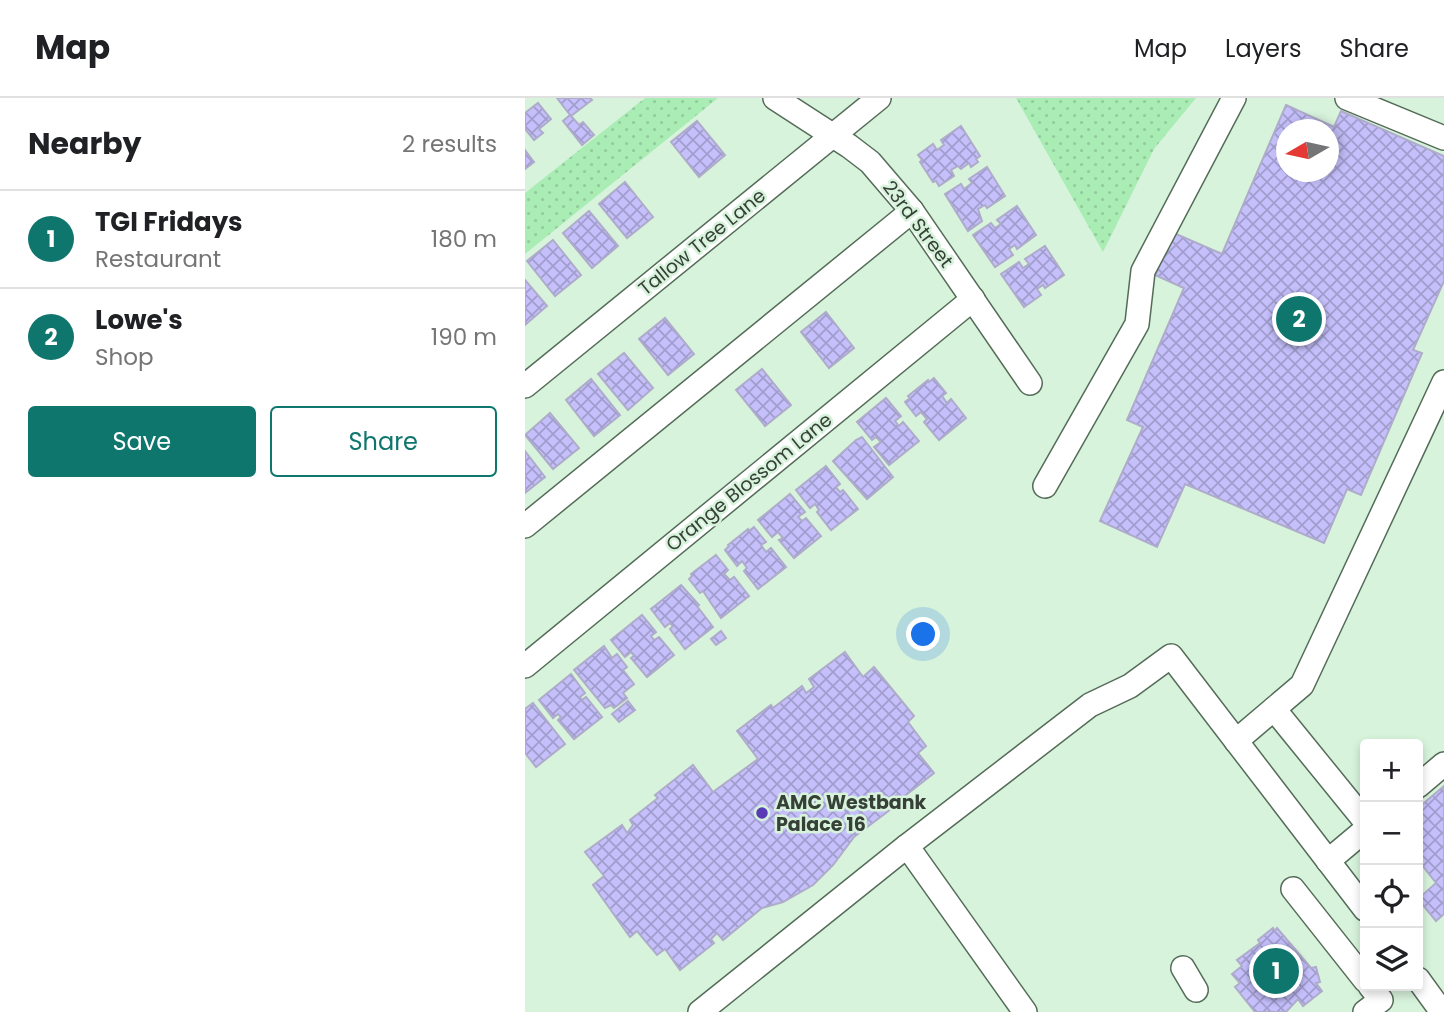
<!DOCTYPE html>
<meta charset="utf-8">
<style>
:root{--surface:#fff;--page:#f6f6f6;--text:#202124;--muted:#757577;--line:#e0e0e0;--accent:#0f766e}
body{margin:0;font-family:Poppins,sans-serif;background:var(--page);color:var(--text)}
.controls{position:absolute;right:21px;bottom:21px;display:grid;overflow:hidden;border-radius:7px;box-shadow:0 4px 10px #0003}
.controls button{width:63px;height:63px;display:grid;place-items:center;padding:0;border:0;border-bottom:2px solid var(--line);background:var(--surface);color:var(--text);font:35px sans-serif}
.compass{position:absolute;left:751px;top:21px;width:63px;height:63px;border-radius:50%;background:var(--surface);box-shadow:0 4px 10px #0003;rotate:261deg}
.you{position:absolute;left:399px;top:537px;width:24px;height:24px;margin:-18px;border:5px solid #fff;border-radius:50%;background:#1a73e8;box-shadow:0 0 0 10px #1a73e833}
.badge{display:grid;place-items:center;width:46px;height:46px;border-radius:50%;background:var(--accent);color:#fff;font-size:23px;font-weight:700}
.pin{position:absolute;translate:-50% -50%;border:4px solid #fff;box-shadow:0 2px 7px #0006}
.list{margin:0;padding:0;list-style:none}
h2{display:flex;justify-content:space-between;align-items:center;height:91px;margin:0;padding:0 28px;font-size:30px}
h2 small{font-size:23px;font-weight:400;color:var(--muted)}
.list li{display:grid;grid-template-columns:46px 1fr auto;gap:21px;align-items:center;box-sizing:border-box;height:98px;padding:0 28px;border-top:2px solid var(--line)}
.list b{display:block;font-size:26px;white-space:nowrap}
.list p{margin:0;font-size:23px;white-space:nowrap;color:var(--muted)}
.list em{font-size:23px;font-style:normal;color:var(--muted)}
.actions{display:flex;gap:14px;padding:21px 28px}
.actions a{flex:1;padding:16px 0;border:2px solid var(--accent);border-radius:7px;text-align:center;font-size:24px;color:var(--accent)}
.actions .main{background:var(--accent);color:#fff}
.icon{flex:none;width:38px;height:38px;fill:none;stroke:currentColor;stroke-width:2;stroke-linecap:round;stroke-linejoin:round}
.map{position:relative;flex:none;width:919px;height:914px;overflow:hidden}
header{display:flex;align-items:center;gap:42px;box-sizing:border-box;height:98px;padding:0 35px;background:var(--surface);border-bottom:2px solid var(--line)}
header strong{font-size:33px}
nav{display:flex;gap:38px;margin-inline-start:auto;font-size:24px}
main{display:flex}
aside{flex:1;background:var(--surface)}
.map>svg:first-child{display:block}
.grass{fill:url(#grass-dots)}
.building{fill:url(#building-cross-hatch);stroke:#aeacca;stroke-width:2;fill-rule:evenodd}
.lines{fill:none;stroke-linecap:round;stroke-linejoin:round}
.minor-casing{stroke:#546c58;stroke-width:26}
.minor{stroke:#fff;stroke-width:23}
.poi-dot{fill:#593bb3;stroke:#d8f3dc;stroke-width:2.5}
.labels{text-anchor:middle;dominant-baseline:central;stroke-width:5;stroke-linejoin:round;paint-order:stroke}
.street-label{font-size:19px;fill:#364037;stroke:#d8f3dc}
.poi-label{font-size:19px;font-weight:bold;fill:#364037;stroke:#d8f3dc;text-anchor:start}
</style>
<header>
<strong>Map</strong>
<nav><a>Map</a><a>Layers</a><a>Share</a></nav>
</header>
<main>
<aside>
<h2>Nearby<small>2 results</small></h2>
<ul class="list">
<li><span class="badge">1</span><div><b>TGI Fridays</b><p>Restaurant</p></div><em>180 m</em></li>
<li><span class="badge">2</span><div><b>Lowe's</b><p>Shop</p></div><em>190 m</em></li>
</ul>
<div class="actions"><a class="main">Save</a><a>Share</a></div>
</aside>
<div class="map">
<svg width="919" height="914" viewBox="0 0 919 914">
<defs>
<pattern id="grass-dots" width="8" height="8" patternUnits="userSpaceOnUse" patternTransform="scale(1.75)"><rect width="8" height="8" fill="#a9edb5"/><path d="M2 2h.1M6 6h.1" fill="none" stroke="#92cc9c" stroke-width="1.8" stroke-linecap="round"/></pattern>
<pattern id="building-cross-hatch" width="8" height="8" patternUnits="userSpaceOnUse" patternTransform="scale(1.75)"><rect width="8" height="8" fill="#c5c0fc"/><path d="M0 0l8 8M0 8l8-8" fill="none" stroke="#a19dcd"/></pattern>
</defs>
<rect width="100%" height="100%" fill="#d8f3dc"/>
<g class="grass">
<path d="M120 0H193L0 156V95Z"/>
<path d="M491 0H671L629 51 578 154Z"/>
</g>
<g class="building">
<path d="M32 0H65L67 2 46 18 54 27 58 24 69 37 57 47 38 23 45 17Z"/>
<path d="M13 5 26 21 14 31 18 35 9 42 0 31V15Z"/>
<path d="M761 7 809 29 816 13 919 58V183L888 252 897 255 836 397 822 391 799 445 660 386 632 449 575 423 618 329 602 322 659 190 630 177 649 135 697 156ZM762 32H804V74H762Z"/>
<path d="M172 23 200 57 174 79 146 44Z"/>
<path d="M436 28 455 58 451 61 453 64 446 69 444 65 436 71 433 68 426 72 429 78 414 88 411 83 408 84 395 64 397 62 393 57 408 46 412 52 419 47 416 42Z"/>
<path d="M0 52 9 64 0 71Z"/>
<path d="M462 69 480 98 462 110 460 107 453 111 457 123 443 133 420 96 436 86 439 91 447 85 444 81Z"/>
<path d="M100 84 128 119 102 140 74 106Z"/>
<path d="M492 108 511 137 492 151 490 147 484 151 488 157 470 169 448 137 466 125 470 130 476 126 472 122Z"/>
<path d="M64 113 93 148 67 170 38 135Z"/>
<path d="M28 142 56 177 30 198 2 163Z"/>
<path d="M520 148 539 177 520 190 518 187 512 191 516 197 499 209 476 176 494 164 498 170 504 166 500 161Z"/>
<path d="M0 182 22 208 0 227Z"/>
<path d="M301 214 329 250 304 270 276 234Z"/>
<path d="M140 220 169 256 143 277 114 241Z"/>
<path d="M99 255 128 290 103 312 73 276Z"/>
<path d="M237 271 266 307 240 328 211 292Z"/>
<path d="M409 280 421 295 417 298 422 305 426 301 441 320 414 342 399 324 402 321 396 314 391 318 380 304 385 300 383 298 403 282 404 284Z"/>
<path d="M66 281 95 317 69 338 41 302Z"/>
<path d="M361 300 376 318 370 323 374 328 378 324 394 343 364 367 349 349 356 344 351 339 347 342 332 324Z"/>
<path d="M25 315 54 350 28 371 0 337Z"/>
<path d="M337 339 368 379 342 401 308 363 331 342Z"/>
<path d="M0 353 20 379 0 395Z"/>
<path d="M301 368 315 386 311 389 315 394 318 392 333 411 306 432 292 414 294 412 290 406 285 410 271 392Z"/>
<path d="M265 396 280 414 273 419 277 423 281 420 296 438 269 460 254 442 258 440 253 434 247 439 233 422Z"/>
<path d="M229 429 241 444 236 447 241 454 246 450 261 469 233 491 219 473 222 470 217 463 212 468 200 452 204 448 203 447 223 431 224 433Z"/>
<path d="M191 457 203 472 199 476 205 482 209 479 224 498 196 520 178 493 175 495 164 481 167 478 166 476Z"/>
<path d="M156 487 174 507 172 508 188 529 160 551 145 531 148 528 145 525 140 529 126 511Z"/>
<path d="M117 517 131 534 126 538 129 542 134 539 149 557 122 579 106 560 109 558 106 554 100 559 86 542Z"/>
<path d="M196 533 201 540 191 547 186 541Z"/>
<path d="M79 548 87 560 92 556 102 569 98 572 109 586 98 595 102 600 89 610 86 607 80 610 49 572Z"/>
<path d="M320 554 338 579 349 569 389 618 383 624 401 648 393 655 409 675 376 701 372 697 366 702 370 708 329 739 308 767 288 787 258 804 237 810 198 842 192 835 186 841 189 845 155 872 140 851 132 857 112 833 105 839 68 787 79 778 60 754 97 727 102 735 108 727 105 722 133 700 130 697 168 667 188 694 233 661 212 633 246 607 248 610 277 588 281 595 289 589 284 581Z"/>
<path d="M46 576 60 595 55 599 57 602 61 599 77 619 49 641 33 622 36 619 33 616 28 620 14 602Z"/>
<path d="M103 603 110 612 94 624 87 616Z"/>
<path d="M8 605 40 646 11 669 0 655V611Z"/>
<path d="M919 688V816L911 823 893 801 911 785 893 762V710Z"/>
<path d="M748 830 750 833 752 830 786 870 791 869 795 884 791 885 797 893 778 908 773 901 761 914H730L710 889 715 885 707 876 717 868 712 862 735 845 733 842Z"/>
</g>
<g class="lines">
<g class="minor-casing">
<g id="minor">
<path d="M250 0 324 48 345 64 387 113 505 285"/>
<path d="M822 0 919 40"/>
<path d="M0 288 354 0"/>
<path d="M520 388 612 226 618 173 709 0"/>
<path d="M0 428 387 113"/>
<path d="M0 568 448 201"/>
<path d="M749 611 840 723"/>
<path d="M711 643 777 587 919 284"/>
<path d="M893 688 919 666"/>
<path d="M803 763 840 732"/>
<path d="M768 791 840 882"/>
<path d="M658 870 671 892"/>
<path d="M893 881 917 914"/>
<path d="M175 914 382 748"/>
<path d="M500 914 382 748 565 607 605 588 646 558 840 811"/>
<path d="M840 914 856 902 845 888"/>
</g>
</g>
<use href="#minor" class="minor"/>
</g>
<circle class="poi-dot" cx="237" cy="715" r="7"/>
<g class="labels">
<g class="street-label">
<text transform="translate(393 126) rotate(53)">23rd Street</text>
<text transform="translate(177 144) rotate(-39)">Tallow Tree Lane</text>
<text transform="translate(224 384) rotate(-39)">Orange Blossom Lane</text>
</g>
<g class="poi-label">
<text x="251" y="704">AMC Westbank<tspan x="251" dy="22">Palace 16</tspan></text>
</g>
</g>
</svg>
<div class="controls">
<button>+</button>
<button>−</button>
<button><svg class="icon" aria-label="locate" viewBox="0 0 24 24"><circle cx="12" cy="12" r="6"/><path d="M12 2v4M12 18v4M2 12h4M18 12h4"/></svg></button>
<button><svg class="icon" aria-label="layers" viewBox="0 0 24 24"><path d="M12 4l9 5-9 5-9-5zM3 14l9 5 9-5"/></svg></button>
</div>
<svg class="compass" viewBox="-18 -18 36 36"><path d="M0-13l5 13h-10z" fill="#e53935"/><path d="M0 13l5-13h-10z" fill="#757577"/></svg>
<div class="you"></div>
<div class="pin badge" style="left:751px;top:873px">1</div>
<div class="pin badge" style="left:774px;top:221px">2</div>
</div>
</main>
